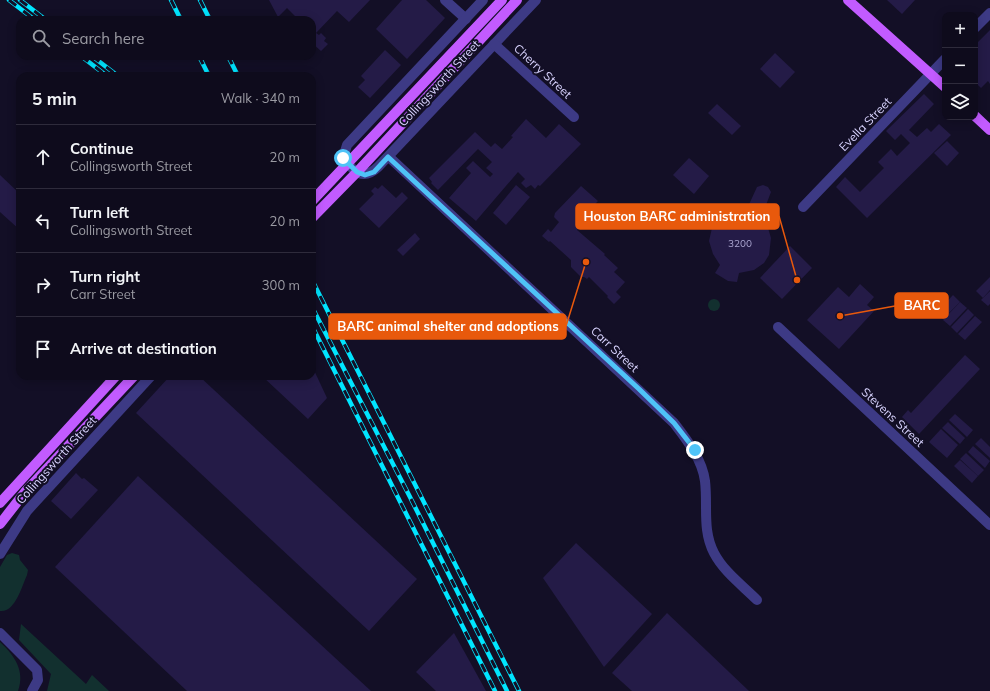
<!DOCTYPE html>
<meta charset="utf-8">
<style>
:root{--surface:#0e0b1c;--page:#171425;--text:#f1f3f6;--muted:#9b9ba3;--line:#2e2b3b}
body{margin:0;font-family:Mulish,sans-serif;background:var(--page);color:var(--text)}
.controls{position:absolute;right:12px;top:12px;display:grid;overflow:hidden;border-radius:8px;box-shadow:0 2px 10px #0003}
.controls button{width:36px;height:36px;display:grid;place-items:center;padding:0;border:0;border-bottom:1px solid var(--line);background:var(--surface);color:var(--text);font:20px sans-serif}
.stop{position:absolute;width:12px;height:12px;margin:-9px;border:3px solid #4fc3f7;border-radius:50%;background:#fff}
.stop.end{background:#4fc3f7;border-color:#fff;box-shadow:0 1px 4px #0008}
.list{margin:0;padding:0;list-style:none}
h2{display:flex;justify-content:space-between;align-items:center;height:52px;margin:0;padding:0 16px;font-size:17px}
h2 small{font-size:13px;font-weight:400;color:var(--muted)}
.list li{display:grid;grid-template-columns:26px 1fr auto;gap:12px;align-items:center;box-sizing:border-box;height:64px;padding:0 16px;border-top:1px solid var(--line)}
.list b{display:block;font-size:15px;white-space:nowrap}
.list p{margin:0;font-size:13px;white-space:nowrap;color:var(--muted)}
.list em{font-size:13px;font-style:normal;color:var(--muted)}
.icon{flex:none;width:22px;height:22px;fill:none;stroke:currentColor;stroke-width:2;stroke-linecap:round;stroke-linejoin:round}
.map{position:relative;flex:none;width:990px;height:691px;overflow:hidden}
.search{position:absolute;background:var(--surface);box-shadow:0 2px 10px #0003;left:16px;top:16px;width:300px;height:44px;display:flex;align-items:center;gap:10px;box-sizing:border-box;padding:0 14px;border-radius:12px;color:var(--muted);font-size:15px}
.panel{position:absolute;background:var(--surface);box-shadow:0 2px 10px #0003;left:16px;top:72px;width:300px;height:308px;border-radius:12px}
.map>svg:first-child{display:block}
.green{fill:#12302f}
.building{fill:#241b47}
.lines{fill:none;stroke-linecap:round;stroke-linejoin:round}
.minor{stroke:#3d3a85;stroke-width:10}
.major{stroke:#c25bff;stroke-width:10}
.rail-casing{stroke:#00e5ff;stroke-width:4.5}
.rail{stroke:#130f26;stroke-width:3;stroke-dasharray:9;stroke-linecap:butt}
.route{stroke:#4fc3f7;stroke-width:5}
.labels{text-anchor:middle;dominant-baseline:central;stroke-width:4;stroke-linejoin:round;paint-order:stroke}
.number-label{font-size:10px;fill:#aca6d1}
.street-label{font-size:12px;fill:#d9d4ff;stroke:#130f26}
.leader{fill:none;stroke:#e8590c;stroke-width:1.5}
.callout-dot{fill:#e8590c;stroke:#130f26;stroke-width:1.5}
.callout{fill:#e8590c;stroke:#e8590c;stroke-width:1.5}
.callout-label{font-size:13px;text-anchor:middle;font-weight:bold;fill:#fff}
</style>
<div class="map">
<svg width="990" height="691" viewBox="0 0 990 691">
<rect width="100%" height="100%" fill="#130f26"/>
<g class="green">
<circle cx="714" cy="305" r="6"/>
<path d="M12 553 19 555 20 560 28 570 27 575C22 586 15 613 0 611V567L7 555Z"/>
<path d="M21 624 86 684 92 675 109 691H47L51 674 19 640Z"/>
<path d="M0 642C15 656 25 671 18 691H0Z"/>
</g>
<g class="building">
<path d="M269 0H370L349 22 337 11 316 33 319 35 321 33 326 38 324 41 328 44 321 51 312 43V20H293L296 17 287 8 278 17Z"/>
<path d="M402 0H426L445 18 407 59 376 29Z"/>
<path d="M887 0H915L902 14Z"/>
<path d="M990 30V84L988 81 981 88 975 82V45Z"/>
<path d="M385 50 401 65 370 98 358 87 365 80 361 76Z"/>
<path d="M775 53 795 72 780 88 760 69Z"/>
<path d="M924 94 934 104 909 130 917 137 927 128 931 132 939 124 951 135 867 218 836 187 845 177 860 192 884 168 878 162 891 149 897 156 910 143 901 134 895 140 886 131Z"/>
<path d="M717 104 741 126 732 135 708 113Z"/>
<path d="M526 119 546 138 559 124 581 144 540 186 538 185 535 189 531 185 526 188 521 183 525 179 518 172 476 221 449 198 471 173 466 168 473 161 490 177 493 174 486 168 492 162 478 149 438 190 431 183 432 182 429 178 475 132 491 147 495 143 502 149 513 137 511 136Z"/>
<path d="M947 141 959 153 947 166 934 153Z"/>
<path d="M689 158 709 176 694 194 673 175Z"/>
<path d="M0 175 20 194V230L0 212Z"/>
<path d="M382 185 396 198 402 192 408 198 379 228 359 209 374 194 371 191 375 187 378 189Z"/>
<path d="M516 185 530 197 506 225 493 213Z"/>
<path d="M763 185 768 187 771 192 761 218 768 228 771 238 769 255 764 263 754 270 739 273 737 282 728 281 715 273 720 265 713 254 709 241 712 228 719 219 730 212 746 211 757 187Z"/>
<path d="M581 186 598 201 595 204 598 207 577 230 605 254 604 255 618 268 614 272 625 282 616 292 621 297 614 304 607 297 608 296 589 277 587 279 584 277H581L571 267V260L550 241 549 242 542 236 548 229 551 232 559 222 554 217 555 213Z"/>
<path d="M415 233 420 239 403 256 397 250Z"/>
<path d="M790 246 812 268 782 299 760 278Z"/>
<path d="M990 277V290L983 298 976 291Z"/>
<path d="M860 284 874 297 867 305 874 311 839 349 807 320 838 287 849 297Z"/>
<path d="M990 291V304L988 306 981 300Z"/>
<path d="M953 295 960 302 943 319 936 313Z"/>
<path d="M960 302 967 308 950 326 943 320Z"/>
<path d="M968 309 974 315 957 333 951 327Z"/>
<path d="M975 316 982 322 965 340 958 334Z"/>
<path d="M965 355 980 369 919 434 902 417 908 410 911 413Z"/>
<path d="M312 366 327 398 308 419 262 376H312Z"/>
<path d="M170 376H199L417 579 369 631 136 413Z"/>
<path d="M955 414 973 430 967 437 949 420Z"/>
<path d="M948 422 965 438 960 444 942 428Z"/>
<path d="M941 429 958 445 947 458 929 442Z"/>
<path d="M981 438 990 447V458L975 444Z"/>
<path d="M973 446 990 461 985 468 968 452Z"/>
<path d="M966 453 984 470 978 476 960 459Z"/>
<path d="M960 460 978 476 972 483 954 466Z"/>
<path d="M76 473 82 479 84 478 98 490 71 519 51 501Z"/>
<path d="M138 476 371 691H187L55 567Z"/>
<path d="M576 543 652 614 604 667 543 578Z"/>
<path d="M667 613 749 691H632L612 673Z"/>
<path d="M454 633 486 691H436L416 672Z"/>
</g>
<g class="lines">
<g class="minor">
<path d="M445 0 466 19"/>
<path d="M483 0 347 145 343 158C354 172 363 181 378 167L536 0"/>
<path d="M975 28 990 13"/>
<path d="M494 44 574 117"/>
<path d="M389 157 674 423C687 440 702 459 705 481 708 506 702 530 714 553 724 572 742 585 757 600"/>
<path d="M803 207 945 59"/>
<path d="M778 327 990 525"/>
<path d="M0 554 27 511 151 376"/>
<path d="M0 633 37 670 38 680 32 691"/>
</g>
<g class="major">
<path d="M848 0 945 87"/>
<path d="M975 116 990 130"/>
<path d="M312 201 502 0"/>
<path d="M312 218 360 169 517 0"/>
<path d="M0 503 116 376"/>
<path d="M0 524 25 492 134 376"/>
</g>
<g class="rail-casing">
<g id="rail">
<path d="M9 0 35 20"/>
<path d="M20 0 46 20"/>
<path d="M171 0 181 20"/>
<path d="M200 0 210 20"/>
<path d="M81 56 107 76"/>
<path d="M92 56 118 76"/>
<path d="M199 56 209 76"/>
<path d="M228 56 238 76"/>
<path d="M312 280 519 691"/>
<path d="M312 307 410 497 507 691"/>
<path d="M312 326 495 691"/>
</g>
</g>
<use href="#rail" class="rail"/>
</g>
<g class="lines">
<path class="route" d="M343 158 357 172 365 175 374 172 388 157 639 389 674 423 695 450"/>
</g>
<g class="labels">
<g class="number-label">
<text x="740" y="243">3200</text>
</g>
<g class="street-label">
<text transform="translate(543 71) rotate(43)">Cherry Street</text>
<text transform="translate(439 83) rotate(-47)">Collingsworth Street</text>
<text transform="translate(865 124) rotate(-46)">Evella Street</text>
<text transform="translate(615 349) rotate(43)">Carr Street</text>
<text transform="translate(893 417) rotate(43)">Stevens Street</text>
<text transform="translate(56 460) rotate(-48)">Collingsworth Street</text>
</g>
</g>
<path class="leader" d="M797 280L779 216M840 316L895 306M586 262L566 326"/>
<g class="callout-dot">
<circle cx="797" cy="280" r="4"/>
<circle cx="840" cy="316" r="4"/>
<circle cx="586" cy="262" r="4"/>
</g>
<g class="callout">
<rect x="576" y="204" width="203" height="25" rx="4"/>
<rect x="895" y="293" width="53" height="25" rx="4"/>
<rect x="329" y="314" width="237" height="25" rx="4"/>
</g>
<g class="callout-label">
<text x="677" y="221">Houston BARC administration</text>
<text x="922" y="310">BARC</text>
<text x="448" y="331">BARC animal shelter and adoptions</text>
</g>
</svg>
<div class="controls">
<button>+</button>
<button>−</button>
<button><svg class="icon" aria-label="layers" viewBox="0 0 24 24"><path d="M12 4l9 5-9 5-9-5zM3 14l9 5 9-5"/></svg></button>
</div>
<div class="stop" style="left:343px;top:158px"></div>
<div class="stop end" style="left:695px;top:450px"></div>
<div class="search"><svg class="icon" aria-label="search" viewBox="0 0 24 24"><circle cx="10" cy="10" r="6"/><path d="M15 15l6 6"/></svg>Search here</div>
<section class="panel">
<h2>5 min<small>Walk · 340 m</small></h2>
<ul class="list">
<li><svg class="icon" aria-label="ahead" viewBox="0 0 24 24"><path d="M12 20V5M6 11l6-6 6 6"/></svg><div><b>Continue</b><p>Collingsworth Street</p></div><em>20 m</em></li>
<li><svg class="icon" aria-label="left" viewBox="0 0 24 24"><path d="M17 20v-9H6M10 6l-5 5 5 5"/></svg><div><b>Turn left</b><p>Collingsworth Street</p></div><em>20 m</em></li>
<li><svg class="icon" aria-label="right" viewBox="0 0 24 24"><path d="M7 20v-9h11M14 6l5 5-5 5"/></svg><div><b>Turn right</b><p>Carr Street</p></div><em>300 m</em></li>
<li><svg class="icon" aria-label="arrive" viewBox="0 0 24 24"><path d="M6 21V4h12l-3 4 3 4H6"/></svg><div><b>Arrive at destination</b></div></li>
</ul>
</section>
</div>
